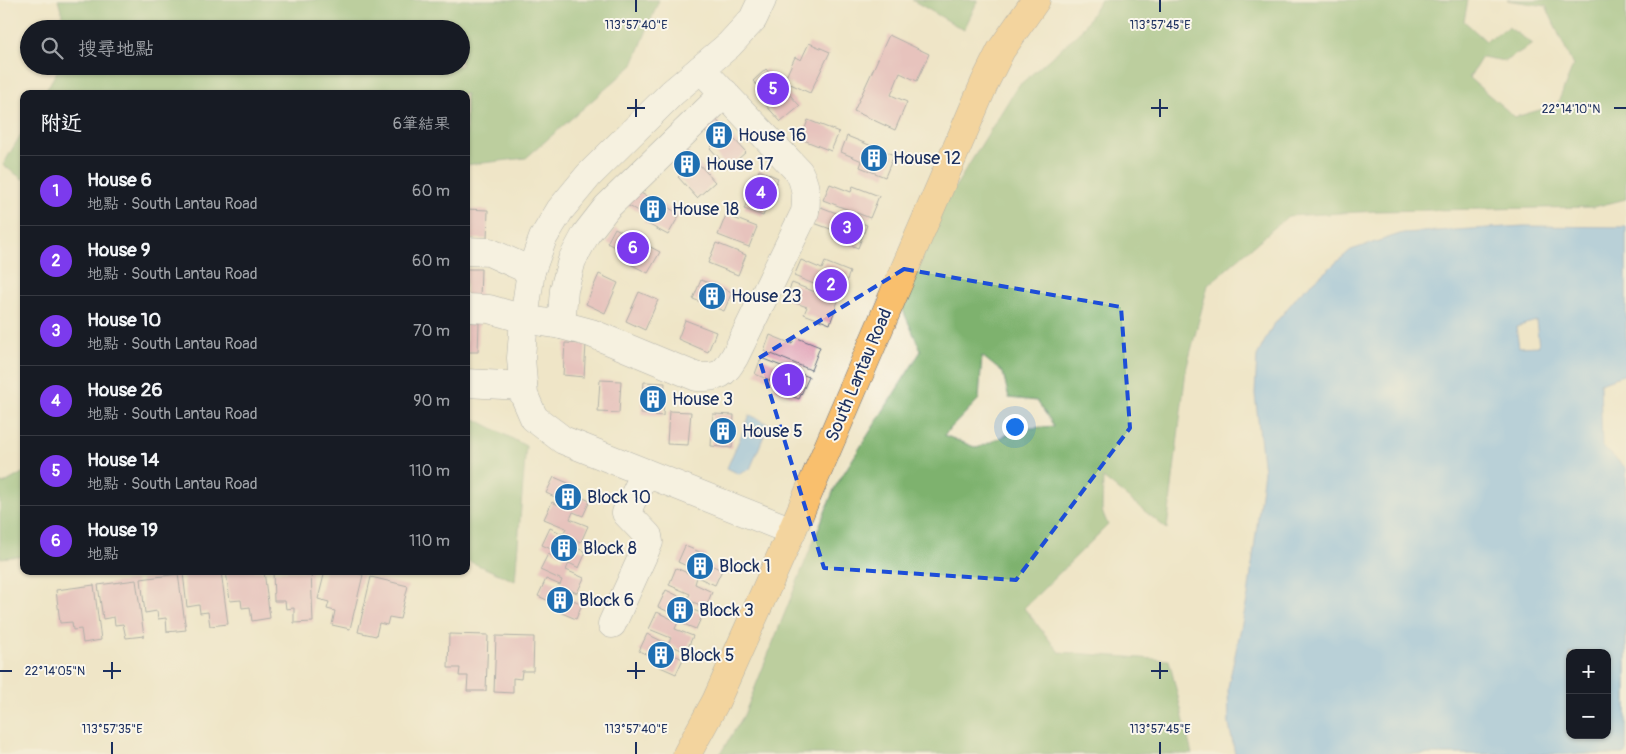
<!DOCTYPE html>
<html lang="zh-TW">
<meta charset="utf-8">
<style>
:root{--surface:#171b24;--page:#242831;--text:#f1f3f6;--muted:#9ea1a6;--line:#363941;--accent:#7c3aed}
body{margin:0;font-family:Pangolin,"LXGW WenKai TC",sans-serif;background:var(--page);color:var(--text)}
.controls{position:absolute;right:15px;bottom:15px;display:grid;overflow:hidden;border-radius:10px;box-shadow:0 1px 4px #0004}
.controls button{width:45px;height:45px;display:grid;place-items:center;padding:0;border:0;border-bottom:1px solid var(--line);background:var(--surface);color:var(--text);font:25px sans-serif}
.you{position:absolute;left:1014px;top:426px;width:18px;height:18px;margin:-12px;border:4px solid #fff;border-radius:50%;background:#1a73e8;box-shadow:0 0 0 8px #1a73e833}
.badge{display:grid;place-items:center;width:32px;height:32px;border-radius:50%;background:var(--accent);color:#fff;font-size:16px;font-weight:700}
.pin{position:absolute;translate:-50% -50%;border:2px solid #fff;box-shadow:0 1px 5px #0006}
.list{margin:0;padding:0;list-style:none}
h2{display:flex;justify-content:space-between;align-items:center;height:65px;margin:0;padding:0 20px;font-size:21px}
h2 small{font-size:16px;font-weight:400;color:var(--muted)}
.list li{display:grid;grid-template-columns:32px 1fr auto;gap:15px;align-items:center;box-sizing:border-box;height:70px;padding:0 20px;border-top:1px solid var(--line)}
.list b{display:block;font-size:19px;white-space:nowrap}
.list p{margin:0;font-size:16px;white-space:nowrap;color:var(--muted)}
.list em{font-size:16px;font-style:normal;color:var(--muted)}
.icon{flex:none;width:28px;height:28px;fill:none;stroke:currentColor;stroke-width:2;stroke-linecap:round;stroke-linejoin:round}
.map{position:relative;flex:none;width:1626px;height:754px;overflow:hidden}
.search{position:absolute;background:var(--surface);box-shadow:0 1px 4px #0004;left:20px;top:20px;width:450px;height:55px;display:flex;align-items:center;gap:12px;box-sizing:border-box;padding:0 18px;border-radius:28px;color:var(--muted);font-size:19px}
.panel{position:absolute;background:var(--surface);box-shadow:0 1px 4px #0004;left:20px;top:90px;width:450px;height:485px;border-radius:10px}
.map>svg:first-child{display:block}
.forest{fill:#7eb26e;stroke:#4c7066;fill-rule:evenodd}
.water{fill:#79b7ec;stroke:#4a73a5;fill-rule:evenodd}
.building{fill:#de9ab2}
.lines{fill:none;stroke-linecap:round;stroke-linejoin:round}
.minor-casing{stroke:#656f83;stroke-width:29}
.major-casing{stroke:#656f83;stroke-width:29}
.minor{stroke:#fff;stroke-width:28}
.major{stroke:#f9bf6d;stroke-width:28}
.marked{fill:none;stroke:#1d4ed8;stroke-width:4;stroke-dasharray:10 6;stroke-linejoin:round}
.ticks{fill:none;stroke:#1b2f5e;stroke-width:2}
.labels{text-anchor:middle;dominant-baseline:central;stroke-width:4;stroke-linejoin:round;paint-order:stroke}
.poi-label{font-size:18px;fill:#1b2f5e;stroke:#fbf7ec;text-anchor:start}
.street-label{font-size:18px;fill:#1b2f5e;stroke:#fbf7ec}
.ticks-label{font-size:12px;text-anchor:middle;fill:#1b2f5e;stroke:#fbf7ec;stroke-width:4;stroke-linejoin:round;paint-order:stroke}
</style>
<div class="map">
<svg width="1626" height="754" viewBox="0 0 1626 754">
<rect width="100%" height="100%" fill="#fbf7ec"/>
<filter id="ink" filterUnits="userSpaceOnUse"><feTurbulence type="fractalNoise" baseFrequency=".02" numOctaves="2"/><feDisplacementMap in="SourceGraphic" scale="10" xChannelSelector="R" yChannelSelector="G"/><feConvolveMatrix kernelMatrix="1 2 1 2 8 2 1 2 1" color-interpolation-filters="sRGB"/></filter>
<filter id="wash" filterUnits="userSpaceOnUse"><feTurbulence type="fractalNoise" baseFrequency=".0096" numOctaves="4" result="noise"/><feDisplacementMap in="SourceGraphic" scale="20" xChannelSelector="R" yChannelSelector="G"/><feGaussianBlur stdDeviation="1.12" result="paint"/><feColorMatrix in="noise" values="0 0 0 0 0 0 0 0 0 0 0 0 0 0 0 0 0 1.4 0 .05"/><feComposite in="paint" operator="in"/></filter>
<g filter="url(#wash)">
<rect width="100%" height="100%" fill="#efe5c7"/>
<g class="forest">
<path d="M58 0H659L633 65 526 158 466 165V94H44L60 66H461V29H66Z"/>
<path d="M912 0H978L964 30Z"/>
<path d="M1101 0H1468L1464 21 1486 41 1508 27 1533 44 1505 61 1482 57 1469 78 1515 117 1557 105 1573 66 1546 6 1507 0H1626V199L1594 207 1377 211 1288 216 1208 285 1186 370 1167 529 1103 478 1102 511 1108 525 1024 608 1059 652 1169 660 1192 754H720L744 715 835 487 921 351 902 308 944 205 1017 87 1081 31ZM982 356 1003 373 1009 398 1037 401 1054 426 1020 429 977 448 944 435 979 399Z"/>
<path d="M24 129V180L3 165Z"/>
<path d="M466 414 526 446 515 581 466 560Z"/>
<path d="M24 472V556L0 558V482L3 484Z"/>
</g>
<g class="water">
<path d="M1524 226 1626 227V374L1600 383 1602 446 1626 468V754H1235L1229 725 1228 687 1248 596 1264 471 1255 394 1257 356 1272 327 1300 293 1351 250 1403 233ZM1536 321 1539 346 1519 347 1516 327ZM1570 653H1607V735H1570Z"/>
<path d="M750 415 769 424 750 469 739 474 727 468Z"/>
</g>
<g id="blocks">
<g class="building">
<path d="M889 35 929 54 917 81 900 73 891 95 907 102 895 130 854 111Z"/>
<path d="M809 43 830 52 810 93 784 81 795 57 801 60Z"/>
<path d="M766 69 800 106 781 122 763 102 769 98 753 81Z"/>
<path d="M712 115 746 152 728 168 710 148 715 143 700 126Z"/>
<path d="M808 120 839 132 831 151 801 139Z"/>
<path d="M847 136 894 155 885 177 860 167 862 161 841 152Z"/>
<path d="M681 144 715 182 697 198 678 177 683 173 668 156Z"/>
<path d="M759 170 778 178 763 216 744 209Z"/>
<path d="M830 184 851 192 853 186 879 196 870 218 823 200Z"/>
<path d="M635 190 680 214 668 235 644 222 647 216 627 205Z"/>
<path d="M821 207 867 225 858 248 833 238 836 231 814 223Z"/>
<path d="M466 209 488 210 487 239H466Z"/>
<path d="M726 215 757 227 749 247 718 235Z"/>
<path d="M615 228 660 252 648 273 624 261 628 254 607 243Z"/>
<path d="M716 243 746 255 738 275 708 263Z"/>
<path d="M801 260 822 269 825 262 850 272 841 295 794 276Z"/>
<path d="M466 269H481L480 299 466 298Z"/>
<path d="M599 274 618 283 605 313 586 304Z"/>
<path d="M701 280 732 292 724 311 693 299Z"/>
<path d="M792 283 838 301 830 324 804 314 807 307 785 299Z"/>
<path d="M639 292 658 300 645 330 626 321Z"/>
<path d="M685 320 716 332 708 352 678 339Z"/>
<path d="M466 322 479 323 478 352H466Z"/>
<path d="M770 335 792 344 795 337 820 347 811 370 764 351Z"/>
<path d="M565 343 586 344 584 377 563 375Z"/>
<path d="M761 358 809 377 799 399 774 389 776 383 755 374Z"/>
<path d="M600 380 621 381 619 413 598 412Z"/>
<path d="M644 382 665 383 663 416 641 414Z"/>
<path d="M669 411 691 412 688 445 667 444Z"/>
<path d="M713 414 734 415 732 448 711 446Z"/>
<path d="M554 477 575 486 572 493 590 501 583 516 573 512 570 519 588 526 581 542 571 538 568 544 586 552 579 568 569 563 566 570 584 578 577 593 568 589 565 596 582 604 576 619 557 611 560 606 538 596 546 579 560 585 562 580 540 570 548 554 562 560 564 555 542 545 550 528 563 534 566 528 544 519 552 502 565 508 568 503 546 493Z"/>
<path d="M685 546 707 555 704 562 722 570 715 585 697 577 700 572 678 562Z"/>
<path d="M676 568 697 577 695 584 712 592 706 607 687 600 690 594 669 585Z"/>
<path d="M197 571H221L228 624 210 626 208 612 200 613 199 605 187 607 183 573Z"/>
<path d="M226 571H264L270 618 252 621 250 607 242 608 241 600 230 601Z"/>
<path d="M273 571H311L313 622 294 623V608L286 609 285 601H274Z"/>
<path d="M325 571H348L363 575 350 629 332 625 335 611 327 609 329 602 318 599Z"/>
<path d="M178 574 186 630 167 632 166 618 158 619 157 611 145 613 141 579Z"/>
<path d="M371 577 408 586 400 619 389 617 387 625 379 623 376 636 358 632Z"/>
<path d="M136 580 144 636 126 638 123 624 115 625 114 617 103 619 98 585Z"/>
<path d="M94 585 101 640 83 643 81 629 73 630 72 622 60 623 56 590Z"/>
<path d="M666 590 687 600 684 606 703 614 696 629 678 622 680 617 658 607Z"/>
<path d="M657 612 678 622 675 629 693 636 686 652 668 644 671 638 649 629Z"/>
<path d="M449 634 488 635 486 691H467L468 676H459L460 668H448Z"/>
<path d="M647 634 668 644 665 651 683 659 676 674 658 666 661 661 639 651Z"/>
<path d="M496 636 534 637 533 671H522L521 679 513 678V693L494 692Z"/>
</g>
</g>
</g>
<g filter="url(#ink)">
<use href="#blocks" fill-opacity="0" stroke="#656f83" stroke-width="1"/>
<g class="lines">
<g class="minor-casing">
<g id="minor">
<path d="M762 0 753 19 729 45 672 93 589 175 560 210 543 238 531 271 524 319 521 358 524 395 534 418 563 440 792 531"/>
<path d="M466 251 489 252 531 271"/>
<path d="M466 308 489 309 524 319 561 325 591 333 697 377C720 377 723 376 735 356L805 212C807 198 806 185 799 172L701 69"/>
<path d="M561 325 564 290 572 260 586 234 607 207 725 93"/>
<path d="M466 383 523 386"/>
<path d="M612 624 649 542 648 536 626 513 645 473"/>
</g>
</g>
<g class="major-casing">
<path id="major" d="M687 754 716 701 792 531 985 82 1001 50 1036 0"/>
</g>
<use href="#minor" class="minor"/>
<use href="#major" class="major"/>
</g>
</g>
<path d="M0 0H1626V754H0ZM904 269 1121 307 1130 428 1016 580 824 568 759 358Z" fill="#efe5c7" fill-opacity=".55" fill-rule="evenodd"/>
<path class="marked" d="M904 269 1121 307 1130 428 1016 580 824 568 759 358Z"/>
<path class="ticks" d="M636 0V12M1160 0V12M636 99V117M1160 99V117M627 108H645M1151 108H1168M1614 108H1626M112 662V679M636 662V679M1160 662V679M0 671H12M103 671H121M627 671H645M1151 671H1168M112 742V754M636 742V754M1160 742V754"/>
<defs>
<g id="building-disc" transform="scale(1.4375)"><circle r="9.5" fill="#1f6fb2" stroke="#fbf7ec"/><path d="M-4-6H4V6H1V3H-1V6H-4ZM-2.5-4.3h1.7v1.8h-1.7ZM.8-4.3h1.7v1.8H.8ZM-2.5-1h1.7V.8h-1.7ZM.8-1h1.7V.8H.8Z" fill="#fff"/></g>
</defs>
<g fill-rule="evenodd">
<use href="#building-disc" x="719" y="135"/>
<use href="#building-disc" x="874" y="158"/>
<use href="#building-disc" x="687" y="164"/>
<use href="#building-disc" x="653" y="209"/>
<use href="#building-disc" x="712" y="296"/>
<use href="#building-disc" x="653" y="399"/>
<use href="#building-disc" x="723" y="431"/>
<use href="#building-disc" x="568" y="497"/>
<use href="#building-disc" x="564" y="548"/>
<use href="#building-disc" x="700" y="566"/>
<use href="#building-disc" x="560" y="600"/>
<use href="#building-disc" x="680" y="610"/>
<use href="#building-disc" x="661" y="655"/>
</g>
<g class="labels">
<g class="poi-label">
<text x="738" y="135">House 16</text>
<text x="893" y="158">House 12</text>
<text x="706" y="164">House 17</text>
<text x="672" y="209">House 18</text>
<text x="731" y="296">House 23</text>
<text x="672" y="399">House 3</text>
<text x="742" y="431">House 5</text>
<text x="587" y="497">Block 10</text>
<text x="583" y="548">Block 8</text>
<text x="719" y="566">Block 1</text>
<text x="579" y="600">Block 6</text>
<text x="699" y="610">Block 3</text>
<text x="680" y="655">Block 5</text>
</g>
<g class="street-label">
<text transform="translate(859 375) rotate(-67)">South Lantau Road</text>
</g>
</g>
<g class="ticks-label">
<text x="636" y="29">113°57'40"E</text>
<text x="1160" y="29">113°57'45"E</text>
<text x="1571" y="113">22°14'10"N</text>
<text x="55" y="675">22°14'05"N</text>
<text x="112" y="733">113°57'35"E</text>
<text x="636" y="733">113°57'40"E</text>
<text x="1160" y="733">113°57'45"E</text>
</g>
</svg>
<div class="controls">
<button>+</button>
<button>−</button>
</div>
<div class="you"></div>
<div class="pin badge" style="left:788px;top:380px">1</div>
<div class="pin badge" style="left:831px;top:285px">2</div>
<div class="pin badge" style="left:847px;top:228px">3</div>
<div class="pin badge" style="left:761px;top:193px">4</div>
<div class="pin badge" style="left:773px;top:89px">5</div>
<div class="pin badge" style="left:633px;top:248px">6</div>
<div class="search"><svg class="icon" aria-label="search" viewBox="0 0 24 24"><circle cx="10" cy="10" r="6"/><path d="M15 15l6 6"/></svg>搜尋地點</div>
<section class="panel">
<h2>附近<small>6筆結果</small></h2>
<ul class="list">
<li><span class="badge">1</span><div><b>House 6</b><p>地點 · South Lantau Road</p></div><em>60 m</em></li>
<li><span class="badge">2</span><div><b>House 9</b><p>地點 · South Lantau Road</p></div><em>60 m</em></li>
<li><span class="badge">3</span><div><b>House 10</b><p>地點 · South Lantau Road</p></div><em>70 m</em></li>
<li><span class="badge">4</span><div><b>House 26</b><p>地點 · South Lantau Road</p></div><em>90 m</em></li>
<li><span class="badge">5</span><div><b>House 14</b><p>地點 · South Lantau Road</p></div><em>110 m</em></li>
<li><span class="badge">6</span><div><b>House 19</b><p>地點</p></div><em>110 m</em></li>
</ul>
</section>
</div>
